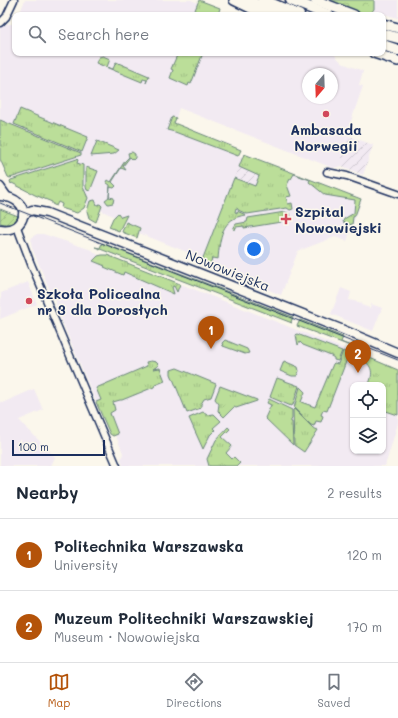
<!DOCTYPE html>
<meta charset="utf-8">
<style>
:root{--surface:#fff;--page:#f2f2f3;--text:#1f2937;--muted:#747a83;--line:#e0e1e3;--accent:#b45309}
body{margin:0;font-family:Mali,sans-serif;background:var(--page);color:var(--text)}
.controls{position:absolute;right:12px;bottom:12px;display:grid;overflow:hidden;border-radius:8px;box-shadow:0 1px 3px #0004}
.controls button{width:36px;height:36px;display:grid;place-items:center;padding:0;border:0;border-bottom:1px solid var(--line);background:var(--surface);color:var(--text);font:20px sans-serif}
.compass{position:absolute;left:302px;top:68px;width:36px;height:36px;border-radius:50%;background:var(--surface);box-shadow:0 1px 3px #0004;rotate:199deg}
.scale{position:absolute;left:12px;bottom:10px;width:93px;box-sizing:border-box;padding-left:4px;border:2px solid #1b2f5e;border-top:0;font-size:11px;line-height:14px;white-space:nowrap;color:#1b2f5e;-webkit-text-stroke:3px #fbf7ec;paint-order:stroke}
.you{position:absolute;left:254px;top:249px;width:14px;height:14px;margin:-10px;border:3px solid #fff;border-radius:50%;background:#1a73e8;box-shadow:0 0 0 6px #1a73e833}
.badge{display:grid;place-items:center;width:26px;height:26px;border-radius:50%;background:var(--accent);color:#fff;font-size:13px;font-weight:700}
.pin{position:absolute;translate:-50% -33px;filter:drop-shadow(0 1px 2px #0008)}
.pin::after{content:'';position:absolute;top:21px;width:14px;height:12px;background:inherit;clip-path:polygon(0 0,100% 0,50% 100%)}
.list{margin:0;padding:0;list-style:none}
h2{display:flex;justify-content:space-between;align-items:center;height:52px;margin:0;padding:0 16px;font-size:17px}
h2 small{font-size:13px;font-weight:400;color:var(--muted)}
.list li{display:grid;grid-template-columns:26px 1fr auto;gap:12px;align-items:center;box-sizing:border-box;height:72px;padding:0 16px;border-top:1px solid var(--line)}
.list b{display:block;font-size:15px;white-space:nowrap}
.list p{margin:0;font-size:13px;white-space:nowrap;color:var(--muted)}
.list em{font-size:13px;font-style:normal;color:var(--muted)}
.icon{flex:none;width:22px;height:22px;fill:none;stroke:currentColor;stroke-width:2;stroke-linecap:round;stroke-linejoin:round}
.map{position:relative;flex:none;width:398px;height:466px;overflow:hidden}
.search{position:absolute;background:var(--surface);box-shadow:0 1px 3px #0004;left:12px;right:12px;top:12px;height:44px;display:flex;align-items:center;gap:10px;box-sizing:border-box;padding:0 14px;border-radius:8px;color:var(--muted);font-size:15px}
.sheet{height:196px;background:var(--surface)}
nav{display:flex;justify-content:space-around;align-items:center;box-sizing:border-box;height:56px;border-top:1px solid var(--line);background:var(--surface);font-size:11px;color:var(--muted)}
nav a{display:grid;justify-items:center;gap:2px}
nav .on{color:var(--accent)}
.map>svg:first-child{display:block}
.built{fill:#f2eaf2;fill-rule:evenodd}
.industrial{fill:url(#industrial-furrows)}
.grass{fill:url(#grass-tufts);stroke:#6b867c}
.park{fill:url(#park-crowns);stroke:#6b867c}
.garden{fill:url(#garden-furrows);stroke:#6b867c}
.lines{fill:none;stroke-linecap:round;stroke-linejoin:round}
.minor-casing{stroke:#1b2f5e;stroke-width:9}
.tertiary-casing{stroke:#1b2f5e;stroke-width:11}
.secondary-casing{stroke:#1b2f5e;stroke-width:12}
.primary-casing{stroke:#1b2f5e;stroke-width:13}
.minor{stroke:#fbf7ec;stroke-width:6}
.tertiary{stroke:#fbf7ec;stroke-width:8}
.secondary{stroke:#fbf7ec;stroke-width:9}
.primary{stroke:#fbf7ec;stroke-width:10}
.tram{stroke:#1b2f5e;stroke-width:1}
.poi-dot{fill:#d1495b;stroke:#fbf7ec;stroke-width:1.5}
.labels{text-anchor:middle;dominant-baseline:central;stroke-width:3;stroke-linejoin:round;paint-order:stroke}
.poi-label{font-size:14px;font-weight:bold;fill:#1b2f5e;stroke:#fbf7ec;text-anchor:start}
.street-label{font-size:14px;fill:#1b2f5e;stroke:#fbf7ec}
</style>
<div class="map">
<svg width="398" height="466" viewBox="0 0 398 466">
<defs>
<pattern id="industrial-furrows" width="10" height="10" patternUnits="userSpaceOnUse"><rect width="10" height="10" fill="#f2eaf2"/><path d="M-1 1l2-2M0 10L10 0M9 11l2-2" fill="none" stroke="#cfc9d2"/></pattern>
<pattern id="grass-tufts" width="24" height="20" patternUnits="userSpaceOnUse"><rect width="24" height="20" fill="#bbde99"/><path d="M3 7l-1-3M5 7V3M7 7l1-3M15 17l-1-3M17 17v-4M19 17l1-3" fill="none" stroke="#a0bf86"/></pattern>
<pattern id="park-crowns" width="20" height="18" patternUnits="userSpaceOnUse"><rect width="20" height="18" fill="#bbde99"/><path d="M2 6a3 3 0 1 1 6 0M12 15a3 3 0 1 1 6 0" fill="none" stroke="#a0bf86"/></pattern>
<pattern id="garden-furrows" width="10" height="10" patternUnits="userSpaceOnUse"><rect width="10" height="10" fill="#bbde99"/><path d="M-1 1l2-2M0 10L10 0M9 11l2-2" fill="none" stroke="#a0bf86"/></pattern>
</defs>
<rect width="100%" height="100%" fill="#fbf7ec"/>
<filter id="ink" filterUnits="userSpaceOnUse"><feTurbulence type="fractalNoise" baseFrequency=".025" numOctaves="2"/><feDisplacementMap in="SourceGraphic" scale="8" xChannelSelector="R" yChannelSelector="G"/><feConvolveMatrix kernelMatrix="1 2 1 2 8 2 1 2 1" color-interpolation-filters="sRGB"/></filter>
<g filter="url(#ink)">
<g class="built">
<path d="M25 0H191L227 15H19Z"/>
<path d="M374 0H398V18L373 11Z"/>
<path d="M7 24H15V53H333L342 63 363 71 359 85 363 86 348 130 342 157V166L333 168 179 108 172 130 242 158 244 154 362 199 347 241 335 237 298 251 281 295 201 263 202 258 139 233 140 228 89 205 23 179 0 128V27ZM308 74H332V98H308Z"/>
<path d="M37 234H43L92 250 99 256 107 255 398 370V423L385 466H123L121 459 123 453 116 436H113L110 434 96 402 56 307V300L51 293 32 248 31 241 32 237ZM353 385H383V451H353Z"/>
<path d="M28 282 37 304 0 319 1 293Z"/>
<path d="M341 288 351 292 349 300 362 303 361 305 370 308 371 304 382 308 373 331 331 314Z"/>
<path d="M34 389 43 410 19 420 55 457 51 466H0V401L2 403Z"/>
</g>
<g class="industrial">
<path d="M347 135 373 145 363 175 342 166V157Z"/>
<path d="M239 167 259 176 255 187 234 178Z"/>
</g>
<g class="grass">
<path d="M199 0 220 8 218 15H193Z"/>
<path d="M178 53H203L191 84 189 83 188 86 170 78 173 70 171 69Z"/>
<path d="M103 56 110 59 107 67 113 69 116 62 149 76 146 83 147 80 143 79 142 82 96 63 99 57Z"/>
<path d="M20 109 88 137 82 152 14 124Z"/>
<path d="M172 117 176 118 174 123 241 150 238 156 175 132 167 130Z"/>
<path d="M0 120 81 153V155L10 178 8 177 0 159Z"/>
<path d="M97 141 119 150 114 154 91 156Z"/>
<path d="M132 152 135 154V158L133 160 130 157 123 166 126 170 121 168 112 182 116 186 114 188 110 187 109 197 114 198 113 203 108 204 105 200 109 197 110 185 107 183 106 181 108 180 111 182 125 161 129 157 128 153Z"/>
<path d="M244 154 361 199 355 216 353 217 352 225 343 222 344 219 354 213 355 200 325 195 309 182 310 180 294 174 291 179H290L287 185 291 196 286 197 288 204 292 203 293 209 290 210 287 208 247 214 238 210V209L236 208 235 212 237 213V211L246 215C221 218 220 238 218 259L212 258 210 265 215 267 214 268 201 263 234 178 255 186 259 176 239 167Z"/>
<path d="M77 159 78 160 77 163 83 165V187L88 198 84 208 77 213 61 208 62 204 58 202 56 206 52 204V202L35 195 12 183 11 184 10 181 11 180Z"/>
<path d="M86 167 98 171 90 191 87 190 86 187Z"/>
<path d="M95 200 97 205 100 204 102 206 96 222 89 218 87 211 90 201Z"/>
<path d="M285 212 290 214 291 219 281 220V222L244 228V226L236 227 235 230 233 229 236 224 247 222 248 218Z"/>
<path d="M118 213 121 217 127 215 119 231 109 227 113 218Z"/>
<path d="M126 222 140 228 137 238 122 232Z"/>
<path d="M102 243 293 317 291 322 292 323 95 247 100 248Z"/>
<path d="M102 255H107L180 284 177 292 174 286 172 287 174 294 124 272 123 275 104 267 105 266 93 261 98 256Z"/>
<path d="M300 320 343 337 341 342 353 347 297 326Z"/>
<path d="M297 334 342 351 338 361 334 360V358L331 356 303 345 300 342 298 345 296 335Z"/>
<path d="M225 340 247 349 249 353 245 354 223 346 222 343Z"/>
<path d="M343 351 349 354 327 411 323 410 321 415 323 416 321 422 316 421 314 426 311 425 294 408 300 387 305 392 301 402 315 407 333 364 334 363 338 364Z"/>
<path d="M358 353 398 370V415L383 410V385L369 384C375 369 370 363 357 357Z"/>
<path d="M151 361 156 362 159 365 153 369 160 368 165 381 155 385 154 387 122 400H120L113 402 115 410 110 413 118 434 113 436 110 434 96 402 101 400 96 388 147 366 146 362Z"/>
<path d="M284 361 298 367 299 371 297 376H292L280 371Z"/>
<path d="M177 368 216 384 211 397 204 399 201 404V408L187 413 171 374V370Z"/>
<path d="M277 378 299 386 293 405 291 406 270 397Z"/>
<path d="M220 386 257 400V401L236 408 234 407 224 417 218 411 219 404 215 399Z"/>
<path d="M269 399 292 410V419L291 420V422H292L293 445 265 418 271 405 267 403Z"/>
<path d="M294 409 313 428 318 430 304 452 294 445 293 410Z"/>
<path d="M203 412 207 415 214 414 221 421 213 428 215 430 210 435 203 449 189 418Z"/>
<path d="M228 427 230 429 222 437 232 446 226 453 232 459 234 457 240 463 237 466H209L207 459 216 440Z"/>
</g>
<path class="park" d="M324 0H374V9L370 14 365 15Z"/>
<path class="garden" d="M0 209 18 216C15 225 8 225 0 223Z"/>
<g class="lines">
<g class="minor-casing">
<g id="minor">
<path d="M0 23 6 17 14 0"/>
<path d="M327 172 347 176 398 194"/>
<path d="M17 227 31 264 117 466"/>
</g>
</g>
<g class="tertiary-casing">
<g id="tertiary">
<path d="M0 187 7 197"/>
<path d="M0 196C35 198 27 234 0 229"/>
<path d="M23 215 32 210 47 213 341 329 398 353"/>
</g>
</g>
<g class="secondary-casing">
<g id="secondary">
<path d="M234 0 265 15"/>
<path d="M315 0 354 15"/>
<path d="M383 24 398 28"/>
<path d="M374 53 398 61"/>
</g>
</g>
<g class="primary-casing">
<g id="primary">
<path d="M247 0 280 15"/>
<path d="M263 0 299 15"/>
<path d="M291 0 328 15"/>
<path d="M383 34 398 38"/>
<path d="M383 45 398 50"/>
</g>
</g>
<use href="#minor" class="minor"/>
<use href="#tertiary" class="tertiary"/>
<use href="#secondary" class="secondary"/>
<use href="#primary" class="primary"/>
<path class="tram" d="M0 203 398 360"/>
</g>
</g>
<g class="poi-dot">
<circle cx="326" cy="114" r="4"/>
<path d="M284 213h4v4h4v4h-4v4h-4v-4h-4v-4h4z"/>
<circle cx="29" cy="301" r="4"/>
</g>
<g class="labels">
<g class="poi-label">
<text x="326" y="129" text-anchor="middle">Ambasada<tspan x="326" dy="16">Norwegii</tspan></text>
<text x="295" y="211">Szpital<tspan x="295" dy="16">Nowowiejski</tspan></text>
<text x="37" y="293">Szkoła Policealna<tspan x="37" dy="16">nr 3 dla Dorosłych</tspan></text>
</g>
<g class="street-label">
<text transform="translate(228 270) rotate(22)">Nowowiejska</text>
</g>
</g>
</svg>
<div class="controls">
<button><svg class="icon" aria-label="locate" viewBox="0 0 24 24"><circle cx="12" cy="12" r="6"/><path d="M12 2v4M12 18v4M2 12h4M18 12h4"/></svg></button>
<button><svg class="icon" aria-label="layers" viewBox="0 0 24 24"><path d="M12 4l9 5-9 5-9-5zM3 14l9 5 9-5"/></svg></button>
</div>
<svg class="compass" viewBox="-18 -18 36 36"><path d="M0-13l5 13h-10z" fill="#e53935"/><path d="M0 13l5-13h-10z" fill="#747a83"/></svg>
<div class="scale">100 m</div>
<div class="you"></div>
<div class="pin badge" style="left:211px;top:349px">1</div>
<div class="pin badge" style="left:358px;top:373px">2</div>
<div class="search"><svg class="icon" aria-label="search" viewBox="0 0 24 24"><circle cx="10" cy="10" r="6"/><path d="M15 15l6 6"/></svg>Search here</div>
</div>
<section class="sheet">
<h2>Nearby<small>2 results</small></h2>
<ul class="list">
<li><span class="badge">1</span><div><b>Politechnika Warszawska</b><p>University</p></div><em>120 m</em></li>
<li><span class="badge">2</span><div><b>Muzeum Politechniki Warszawskiej</b><p>Museum · Nowowiejska</p></div><em>170 m</em></li>
</ul>
</section>
<nav>
<a class="on"><svg class="icon" aria-label="map" viewBox="0 0 24 24"><path d="M3 6l6-2 6 2 6-2v14l-6 2-6-2-6 2zM9 4v14M15 6v14"/></svg>Map</a>
<a><svg class="icon" aria-label="directions" viewBox="0 0 24 24"><path d="M12 3l9 9-9 9-9-9zM9 14v-3h6M13 9l2 2-2 2"/></svg>Directions</a>
<a><svg class="icon" aria-label="saved" viewBox="0 0 24 24"><path d="M7 4h10v16l-5-4-5 4z"/></svg>Saved</a>
</nav>
